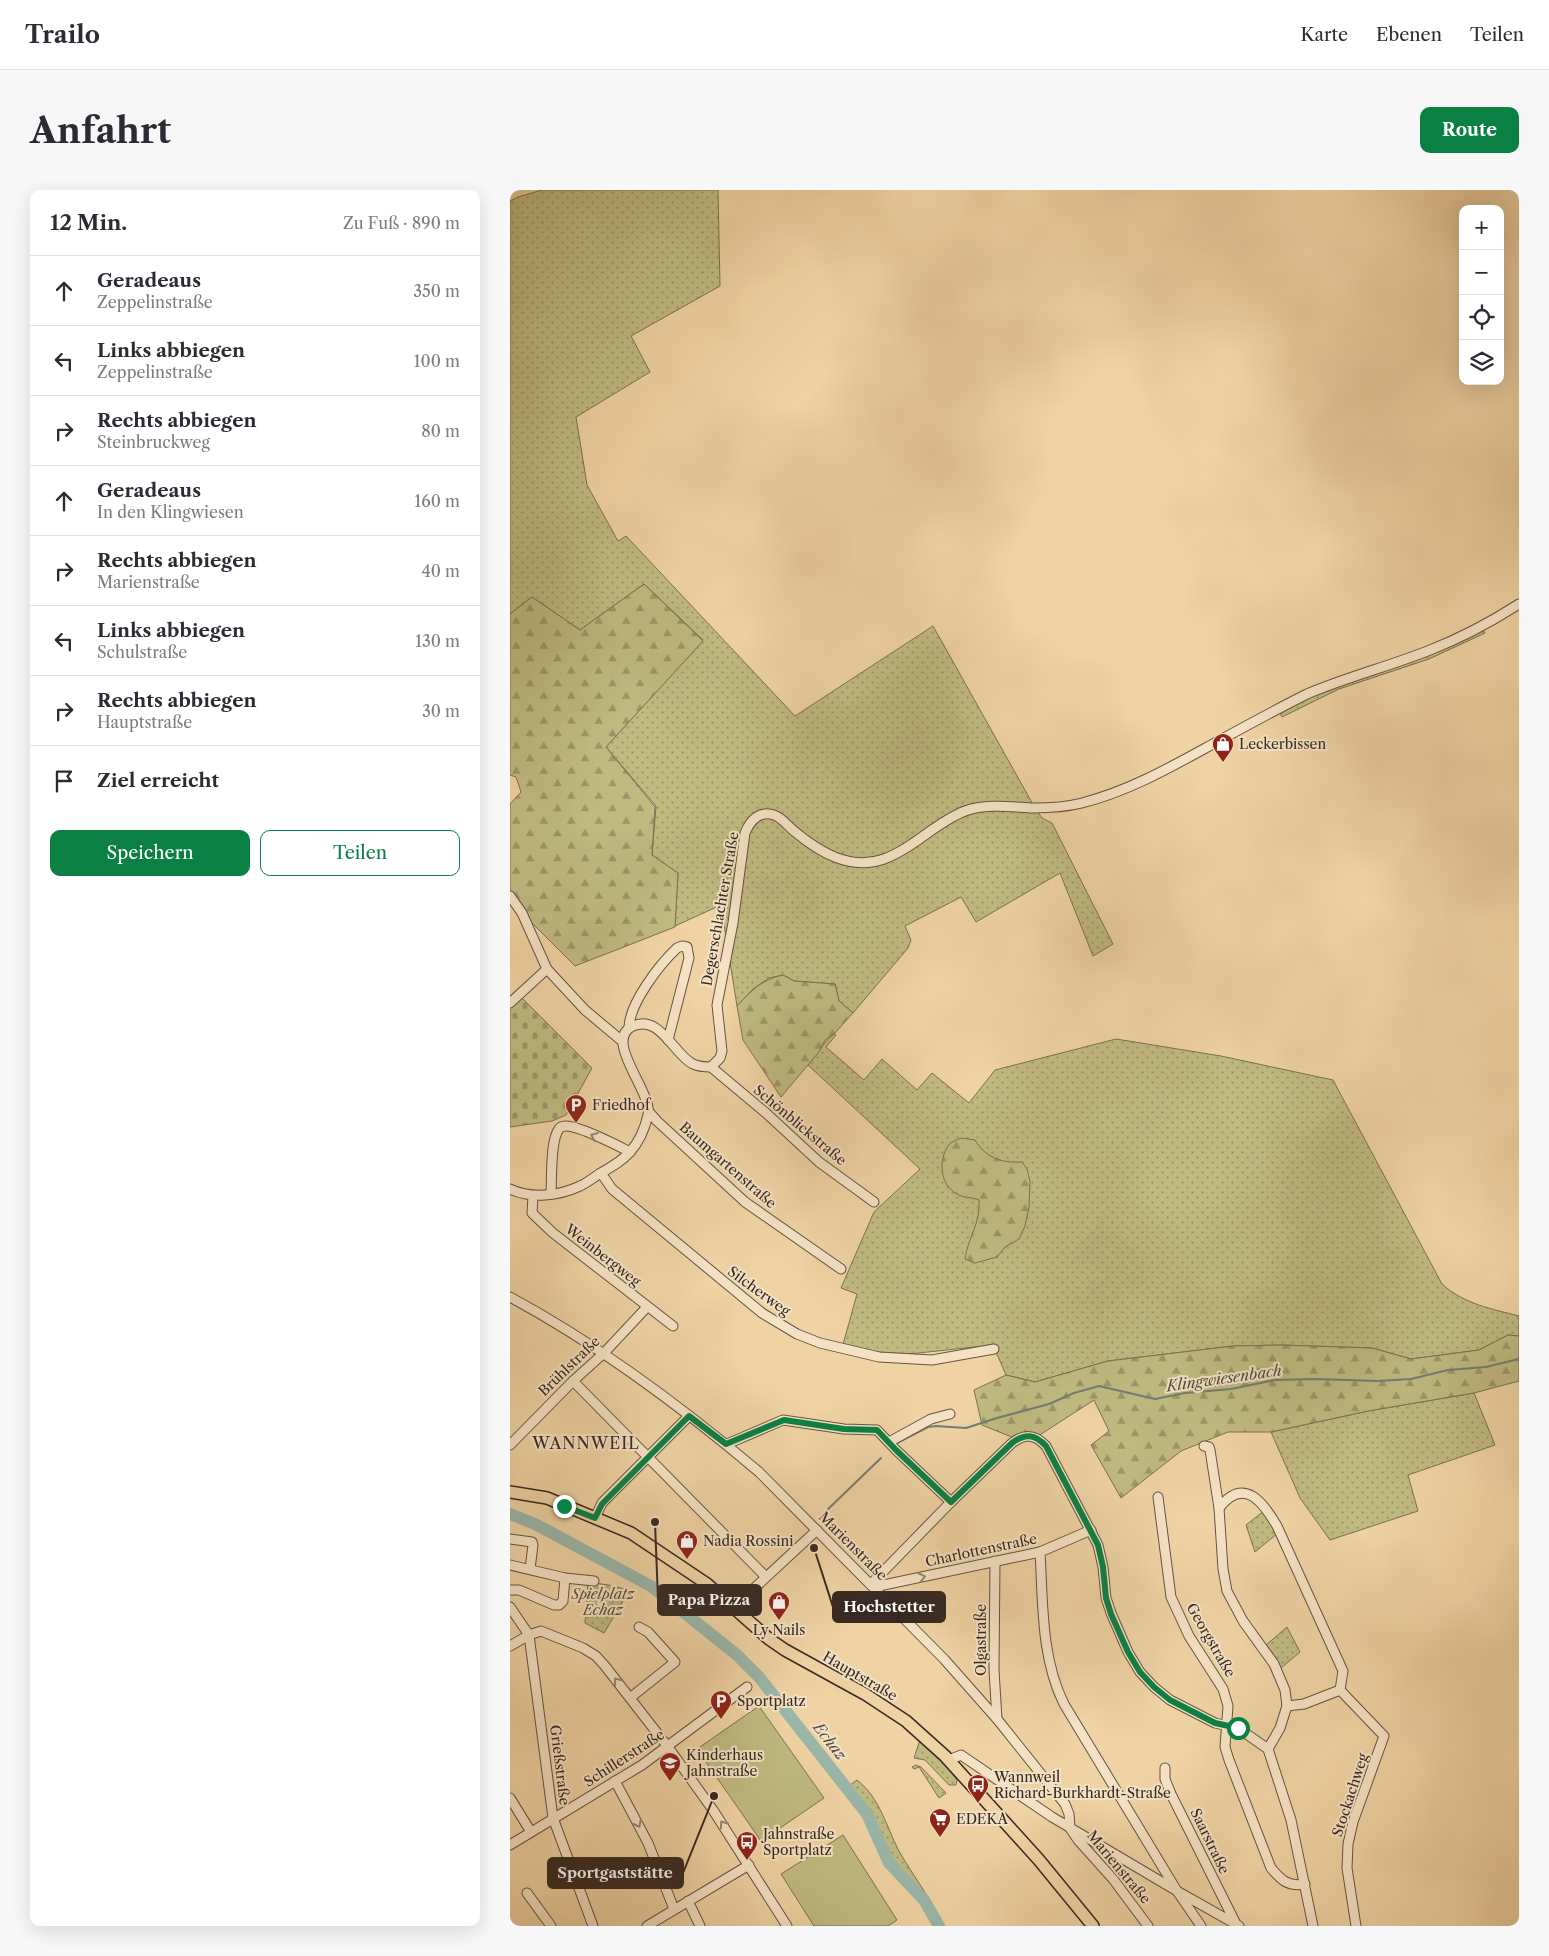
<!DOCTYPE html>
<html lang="de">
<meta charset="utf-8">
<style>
:root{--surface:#fff;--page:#f7f7f7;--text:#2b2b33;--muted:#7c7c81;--line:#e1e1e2;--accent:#0b8043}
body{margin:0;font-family:"Libre Caslon Text",serif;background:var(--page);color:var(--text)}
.controls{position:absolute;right:15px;top:15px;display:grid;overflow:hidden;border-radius:10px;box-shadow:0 5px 20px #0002}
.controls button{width:45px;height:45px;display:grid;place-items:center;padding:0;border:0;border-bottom:1px solid var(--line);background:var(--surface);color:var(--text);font:25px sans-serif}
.stop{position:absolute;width:15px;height:15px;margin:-11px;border:4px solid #0b8043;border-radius:50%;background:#fff}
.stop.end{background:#0b8043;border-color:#fff;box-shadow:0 1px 5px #0008}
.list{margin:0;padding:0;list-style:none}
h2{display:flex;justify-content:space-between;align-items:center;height:65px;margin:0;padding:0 20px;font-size:21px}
h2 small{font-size:16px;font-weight:400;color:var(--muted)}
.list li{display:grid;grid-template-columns:32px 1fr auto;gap:15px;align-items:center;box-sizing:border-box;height:70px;padding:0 20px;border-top:1px solid var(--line)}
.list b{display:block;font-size:19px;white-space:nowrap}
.list p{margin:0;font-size:16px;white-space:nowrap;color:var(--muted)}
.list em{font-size:16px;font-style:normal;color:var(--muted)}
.actions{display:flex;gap:10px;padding:15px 20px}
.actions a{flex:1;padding:11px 0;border:1px solid var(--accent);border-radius:10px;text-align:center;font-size:18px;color:var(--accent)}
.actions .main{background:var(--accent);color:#fff}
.icon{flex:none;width:28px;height:28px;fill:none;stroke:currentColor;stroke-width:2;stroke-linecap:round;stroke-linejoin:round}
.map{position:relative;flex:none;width:1009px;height:1736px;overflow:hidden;border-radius:10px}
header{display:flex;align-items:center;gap:30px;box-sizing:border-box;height:70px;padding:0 25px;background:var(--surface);border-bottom:1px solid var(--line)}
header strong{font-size:24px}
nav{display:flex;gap:28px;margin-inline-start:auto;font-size:18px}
.intro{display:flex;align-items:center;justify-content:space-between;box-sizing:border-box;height:120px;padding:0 30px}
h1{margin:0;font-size:35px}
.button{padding:12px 22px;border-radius:10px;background:var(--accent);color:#fff;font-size:18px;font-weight:700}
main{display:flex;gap:30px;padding:0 30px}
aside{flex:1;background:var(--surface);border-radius:10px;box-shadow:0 5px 20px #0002}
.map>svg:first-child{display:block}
.green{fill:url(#green-dots);stroke:#7b7252}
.forest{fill:url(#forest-firs);stroke:#7b7252}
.cemetery{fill:url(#cemetery-stones);stroke:#7b7252}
.pitch{fill:#c0ba81;stroke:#7b7252}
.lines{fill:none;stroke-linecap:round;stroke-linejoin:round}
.stream{stroke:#727e74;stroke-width:2}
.river{stroke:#9ab7aa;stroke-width:12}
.minor-casing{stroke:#645442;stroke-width:11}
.major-casing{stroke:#362922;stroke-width:14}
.minor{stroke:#f5e2c4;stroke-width:9}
.major{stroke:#efd3a4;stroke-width:11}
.oneway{stroke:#968673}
.route{stroke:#0b8043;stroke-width:6}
.labels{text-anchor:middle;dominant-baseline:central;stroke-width:4;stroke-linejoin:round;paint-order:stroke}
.poi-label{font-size:14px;fill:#362922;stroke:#f5e2c4;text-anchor:start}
.street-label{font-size:14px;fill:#362922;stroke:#f5e2c4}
.park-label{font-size:14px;font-style:italic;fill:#584d3a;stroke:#f5e2c4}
.water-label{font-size:15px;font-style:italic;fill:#4f4c44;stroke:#f5e2c4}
.quarter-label{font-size:16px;letter-spacing:1px;fill:#362922;stroke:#f5e2c4}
.leader{fill:none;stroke:#362922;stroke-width:2}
.callout-dot{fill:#362922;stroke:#f5e2c4;stroke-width:2}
.callout{fill:#362922;stroke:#362922;stroke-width:2}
.callout-label{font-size:15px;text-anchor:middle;font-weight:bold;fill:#fff}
</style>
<header>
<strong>Trailo</strong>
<nav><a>Karte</a><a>Ebenen</a><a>Teilen</a></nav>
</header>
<div class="intro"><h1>Anfahrt</h1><a class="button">Route</a></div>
<main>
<aside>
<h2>12 Min.<small>Zu Fuß · 890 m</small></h2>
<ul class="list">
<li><svg class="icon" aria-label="ahead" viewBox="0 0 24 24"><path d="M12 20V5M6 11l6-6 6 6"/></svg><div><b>Geradeaus</b><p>Zeppelinstraße</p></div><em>350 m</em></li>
<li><svg class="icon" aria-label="left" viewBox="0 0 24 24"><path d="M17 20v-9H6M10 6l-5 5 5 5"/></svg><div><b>Links abbiegen</b><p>Zeppelinstraße</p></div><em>100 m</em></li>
<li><svg class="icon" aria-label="right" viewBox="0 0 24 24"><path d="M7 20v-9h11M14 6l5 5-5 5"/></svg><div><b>Rechts abbiegen</b><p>Steinbruckweg</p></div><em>80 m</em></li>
<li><svg class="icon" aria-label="ahead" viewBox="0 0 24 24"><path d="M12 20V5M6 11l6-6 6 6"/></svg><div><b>Geradeaus</b><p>In den Klingwiesen</p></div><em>160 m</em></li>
<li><svg class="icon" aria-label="right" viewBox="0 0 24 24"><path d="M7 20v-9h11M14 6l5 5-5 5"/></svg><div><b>Rechts abbiegen</b><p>Marienstraße</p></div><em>40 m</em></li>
<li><svg class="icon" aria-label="left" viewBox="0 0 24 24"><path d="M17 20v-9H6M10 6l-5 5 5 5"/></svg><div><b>Links abbiegen</b><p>Schulstraße</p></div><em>130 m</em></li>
<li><svg class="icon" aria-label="right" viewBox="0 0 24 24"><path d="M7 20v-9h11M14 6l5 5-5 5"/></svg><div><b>Rechts abbiegen</b><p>Hauptstraße</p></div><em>30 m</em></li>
<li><svg class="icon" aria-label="arrive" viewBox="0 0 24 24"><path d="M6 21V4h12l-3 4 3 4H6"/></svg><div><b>Ziel erreicht</b></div></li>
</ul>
<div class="actions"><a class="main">Speichern</a><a>Teilen</a></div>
</aside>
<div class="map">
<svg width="1009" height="1736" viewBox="0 0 1009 1736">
<defs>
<pattern id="green-dots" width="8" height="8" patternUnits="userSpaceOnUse" patternTransform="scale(1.25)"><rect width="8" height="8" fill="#c0ba81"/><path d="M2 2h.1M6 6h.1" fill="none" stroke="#9d9769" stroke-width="1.8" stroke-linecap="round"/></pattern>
<pattern id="forest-firs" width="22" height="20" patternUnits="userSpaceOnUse" patternTransform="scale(1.25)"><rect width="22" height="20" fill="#c0ba81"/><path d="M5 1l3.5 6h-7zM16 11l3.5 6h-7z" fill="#9d9769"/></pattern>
<pattern id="cemetery-stones" width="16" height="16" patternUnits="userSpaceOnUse" patternTransform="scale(1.25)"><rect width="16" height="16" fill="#c0ba81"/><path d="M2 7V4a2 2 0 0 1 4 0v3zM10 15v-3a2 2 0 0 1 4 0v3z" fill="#9d9769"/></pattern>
</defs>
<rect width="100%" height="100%" fill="#efd3a4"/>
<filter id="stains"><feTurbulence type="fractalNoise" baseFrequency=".004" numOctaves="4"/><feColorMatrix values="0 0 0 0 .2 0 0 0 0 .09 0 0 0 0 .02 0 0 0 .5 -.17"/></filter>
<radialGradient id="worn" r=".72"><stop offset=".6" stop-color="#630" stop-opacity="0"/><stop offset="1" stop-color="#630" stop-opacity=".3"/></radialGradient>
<g class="green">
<path d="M32 0H208L210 96 121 146 140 182 66 227 77 295 108 351 116 346 285 526 423 436 525 618 532 628 542 633 603 754 583 766 550 683 466 732 451 707 395 736 401 750 398 758 343 823 329 811 325 794 284 791 273 785 259 788 243 799 227 816 211 715 165 736 168 683 142 665 146 616 96 557 193 450 134 394 70 440 22 407 0 424V11L8 7Z"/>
<path d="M971 437 975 443 919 469 829 499 772 527 768 519Z"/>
<path d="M324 844 326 845 316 857 354 890 372 869 407 900 422 883 459 913 485 880 606 849 711 866 823 890 932 1094C954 1114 982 1119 1009 1126V1146L998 1145 969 1160 901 1169 862 1158 771 1155 723 1156 598 1171 525 1192 496 1185 483 1155 390 1165 332 1158 347 1104 331 1098 364 1022 410 979 298 875C307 865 313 852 324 844Z"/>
<path d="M964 1203 985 1255 898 1285 908 1321 820 1350 790 1308 761 1242 858 1221Z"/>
<path d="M754 1321 768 1343 745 1362 736 1335Z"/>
<path d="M78 1392 105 1396 119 1401 94 1443 75 1433Z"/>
<path d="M777 1437 790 1462 771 1478 756 1455Z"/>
<path d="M410 1550 435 1575 447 1590 446 1595H439L415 1570 404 1568Z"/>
<path d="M406 1575 411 1577 436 1603 429 1608 409 1577 404 1579 402 1577Z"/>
<path d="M347 1590C370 1608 376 1636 389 1661 397 1675 407 1690 416 1704L414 1710 379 1673 357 1624 336 1598Z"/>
</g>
<g class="forest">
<path d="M134 394 193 451 96 557 145 617 142 665 168 683 165 737 65 776 14 725 0 705V614L11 602 6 587 0 585V424L22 407 70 440Z"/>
<path d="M273 785 284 791 325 794 329 811 343 823 324 844 315 850 309 862 271 907 233 850 227 816C242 800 251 790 273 785Z"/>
<path d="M451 948 465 950C476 968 491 973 512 972L517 979 520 992 519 1017 515 1036 509 1049 495 1057 487 1067 465 1073 455 1069C458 1047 471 1033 469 1010 462 1007 453 1008 447 1004 430 995 428 971 438 956 440 952 447 950 451 948Z"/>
<path d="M998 1145 1009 1146V1191L964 1203 858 1221 761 1242H718L671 1261 611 1308 581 1255 599 1241 584 1210 522 1250 504 1248 472 1235 464 1200 496 1185 525 1192 598 1171 723 1156 771 1155 862 1158 901 1169 969 1160Z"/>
</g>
<path class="cemetery" d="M11 807 82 878 56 925 42 931 0 937V817Z"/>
<g class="pitch">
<path d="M249 1516 314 1608 251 1651 187 1559Z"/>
<path d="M333 1645 387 1730 378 1736H304L271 1684Z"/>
</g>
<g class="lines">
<g class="stream">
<path d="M387 1253 418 1237 426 1236 456 1238 487 1228 539 1214 564 1203 589 1196 645 1209 675 1203 721 1199 765 1190 805 1189 868 1191 901 1189 938 1180 976 1177 1009 1169"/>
<path d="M314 1323 371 1268"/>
</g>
<path class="river" d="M0 1324 25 1334 141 1396 227 1465 249 1487 357 1624 379 1673 414 1710 429 1736"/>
<g class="minor-casing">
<g id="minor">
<path d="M0 706 12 723 37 779 75 820 112 851"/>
<path d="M0 813 37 779"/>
<path d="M119 838C119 814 149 775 167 758L172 756 177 757 179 768 158 850"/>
<path d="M201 877 256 923 309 972 364 1012"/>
<path d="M139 922 147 931 235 1012 331 1079"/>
<path d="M91 983 102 999 252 1123 287 1144 310 1153 369 1167 422 1170 484 1159"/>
<path d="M0 999C21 1009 49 1006 70 996 77 993 83 988 89 984 101 977 111 972 120 962 129 952 135 938 138 925 143 902 92 850 123 836 150 824 164 865 183 874 189 877 195 877 201 877L210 868 212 861 207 815 223 733 235 643C240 631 249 620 264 625 271 627 278 636 284 641 309 662 340 681 374 669 404 658 426 632 455 621 476 613 502 617 523 618 539 618 556 617 572 613 619 601 661 577 703 554 734 537 765 520 797 504 837 487 880 476 920 460 951 448 981 432 1009 414"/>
<path d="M41 1004C42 989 40 950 49 939 50 937 53 936 56 936 69 936 107 955 120 962"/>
<path d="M23 1006 22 1023 43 1043 163 1136"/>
<path d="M0 1107C89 1155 172 1217 249 1282L434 1469 487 1529 555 1614 559 1624 560 1638 568 1650 603 1689 638 1736"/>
<path d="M63 1191 255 1386"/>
<path d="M379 1252 421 1229 440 1224"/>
<path d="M217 1254 273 1230 334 1239 367 1240 386 1260 441 1312"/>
<path d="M0 1255 63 1191 94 1163 137 1117"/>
<path d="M694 1256 699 1257 700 1260 709 1318 713 1379 717 1401 733 1431 764 1474 775 1500 777 1516 770 1538 758 1559 781 1630 803 1736"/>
<path d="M648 1307 661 1407 679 1446 713 1499 718 1516 715 1557 719 1570 761 1678C771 1690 778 1697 795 1694"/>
<path d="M709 1318C734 1286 753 1312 767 1336L833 1481 830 1500 794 1514 777 1516"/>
<path d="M85 1328 92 1313 179 1226"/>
<path d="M0 1349 22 1352 23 1355 20 1379"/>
<path d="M530 1362C533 1413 531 1468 554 1514L667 1701 691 1736"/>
<path d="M485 1371 484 1480 487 1529"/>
<path d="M0 1375 55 1388 84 1391"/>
<path d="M361 1394 441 1312 502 1253C515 1243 525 1244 536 1256L588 1355 593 1377 596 1408 601 1423 618 1462 630 1482 644 1497 660 1510 705 1533 728 1538 758 1559"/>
<path d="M364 1397 530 1362 581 1340"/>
<path d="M0 1400H9L44 1415H49L53 1411 55 1388"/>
<path d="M0 1417 19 1445 43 1628 83 1736"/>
<path d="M224 1417 307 1340"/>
<path d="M0 1456 19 1445 31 1441 73 1458 86 1466 95 1476 158 1557 203 1620 277 1736"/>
<path d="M830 1500 874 1546 843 1632 838 1654 837 1678 846 1736"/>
<path d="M120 1508 165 1472 138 1442 129 1437"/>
<path d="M439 1570 451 1565 542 1627 667 1701 729 1736"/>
<path d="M655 1578V1589L661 1604 726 1734"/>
<path d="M105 1591 138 1653 164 1719"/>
<path d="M0 1608 21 1642"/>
<path d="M0 1655 132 1575 237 1497"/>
<path d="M17 1703 41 1736"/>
<path d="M178 1711 190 1736"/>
<path d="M137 1736 239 1675"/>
</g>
</g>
<g class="major-casing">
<path id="major" d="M0 1302 37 1308 121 1343 197 1394 259 1449 275 1460 355 1504 396 1531 435 1566 529 1670 583 1736"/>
</g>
<use href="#minor" class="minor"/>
<use href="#major" class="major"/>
</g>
<defs><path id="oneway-chevron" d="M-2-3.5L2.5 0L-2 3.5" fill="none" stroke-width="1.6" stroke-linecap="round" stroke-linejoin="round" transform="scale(1.25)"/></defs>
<g class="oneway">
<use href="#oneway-chevron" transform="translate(84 946) rotate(-157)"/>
<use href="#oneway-chevron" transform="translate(412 1387) rotate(-12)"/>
<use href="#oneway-chevron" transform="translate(107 1491) rotate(-127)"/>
<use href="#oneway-chevron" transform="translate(128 1634) rotate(63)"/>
<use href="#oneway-chevron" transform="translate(213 1634) rotate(-125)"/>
</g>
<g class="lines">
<path class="route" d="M54 1316 85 1328 92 1314 179 1226 216 1254 274 1230 334 1239 367 1240 386 1260 441 1312 502 1253C515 1243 525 1244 536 1256L588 1355 593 1377 596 1408 601 1424 618 1462 630 1482 644 1497 660 1510 705 1533 728 1538"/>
</g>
<defs>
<g id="shop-pin" transform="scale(1.125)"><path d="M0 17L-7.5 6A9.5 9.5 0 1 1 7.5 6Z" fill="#8f2418" stroke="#f5e2c4"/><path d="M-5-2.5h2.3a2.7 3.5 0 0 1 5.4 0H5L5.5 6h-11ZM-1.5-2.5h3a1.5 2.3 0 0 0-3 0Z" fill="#fff"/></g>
<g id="parking-pin" transform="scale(1.125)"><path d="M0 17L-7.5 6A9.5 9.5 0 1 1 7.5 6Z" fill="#8f2418" stroke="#f5e2c4"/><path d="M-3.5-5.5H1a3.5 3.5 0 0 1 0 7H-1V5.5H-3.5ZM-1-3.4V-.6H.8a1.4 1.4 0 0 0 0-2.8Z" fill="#fff"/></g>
<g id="school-pin" transform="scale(1.125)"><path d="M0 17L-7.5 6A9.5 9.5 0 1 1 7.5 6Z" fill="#8f2418" stroke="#f5e2c4"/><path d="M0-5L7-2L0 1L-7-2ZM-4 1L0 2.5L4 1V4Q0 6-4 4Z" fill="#fff"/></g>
<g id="bus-pin" transform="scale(1.125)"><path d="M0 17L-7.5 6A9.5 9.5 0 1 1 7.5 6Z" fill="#8f2418" stroke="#f5e2c4"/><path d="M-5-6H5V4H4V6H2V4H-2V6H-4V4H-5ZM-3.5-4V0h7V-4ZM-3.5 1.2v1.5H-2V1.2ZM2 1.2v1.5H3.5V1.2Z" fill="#fff"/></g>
<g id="supermarket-pin" transform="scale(1.125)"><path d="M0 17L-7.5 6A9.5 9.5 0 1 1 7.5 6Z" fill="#8f2418" stroke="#f5e2c4"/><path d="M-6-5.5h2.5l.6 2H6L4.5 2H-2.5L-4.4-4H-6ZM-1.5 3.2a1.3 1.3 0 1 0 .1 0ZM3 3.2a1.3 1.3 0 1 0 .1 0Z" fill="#fff"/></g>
</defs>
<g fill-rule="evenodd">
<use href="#shop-pin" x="713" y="554"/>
<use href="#parking-pin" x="66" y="915"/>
<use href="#shop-pin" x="177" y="1351"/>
<use href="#shop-pin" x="269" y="1412"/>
<use href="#parking-pin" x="211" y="1511"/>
<use href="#school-pin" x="160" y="1573"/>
<use href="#bus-pin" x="468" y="1595"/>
<use href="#supermarket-pin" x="430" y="1629"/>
<use href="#bus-pin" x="237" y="1652"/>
</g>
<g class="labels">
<g class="poi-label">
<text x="729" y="554">Leckerbissen</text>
<text x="82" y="915">Friedhof</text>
<text x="193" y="1351">Nadia Rossini</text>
<text x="269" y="1440" text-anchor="middle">Ly Nails</text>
<text x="227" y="1511">Sportplatz</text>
<text x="176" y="1565">Kinderhaus<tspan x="176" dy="16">Jahnstraße</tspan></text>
<text x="484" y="1587">Wannweil<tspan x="484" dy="16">Richard-Burkhardt-Straße</tspan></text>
<text x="446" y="1629">EDEKA</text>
<text x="253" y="1644">Jahnstraße<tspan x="253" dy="16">Sportplatz</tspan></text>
</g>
<g class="street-label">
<text transform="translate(210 719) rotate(-80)">Degerschlachter Straße</text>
<text transform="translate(290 935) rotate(40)">Schönblickstraße</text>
<text transform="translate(218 975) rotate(41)">Baumgartenstraße</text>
<text transform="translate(93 1065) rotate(38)">Weinbergweg</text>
<text transform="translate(249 1101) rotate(36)">Silcherweg</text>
<text transform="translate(59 1176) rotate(-44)">Brühlstraße</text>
<text transform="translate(343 1356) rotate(45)">Marienstraße</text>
<text transform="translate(471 1360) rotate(-12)">Charlottenstraße</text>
<text transform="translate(471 1450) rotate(-90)">Olgastraße</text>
<text transform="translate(701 1450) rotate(60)">Georgstraße</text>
<text transform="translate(350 1486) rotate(30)">Hauptstraße</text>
<text transform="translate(114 1568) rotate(-33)">Schillerstraße</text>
<text transform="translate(50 1575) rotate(83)">Grießstraße</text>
<text transform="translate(840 1605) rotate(-72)">Stockachweg</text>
<text transform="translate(700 1651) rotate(64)">Saarstraße</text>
<text transform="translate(609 1677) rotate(50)">Marienstraße</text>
</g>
<g class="park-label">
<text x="93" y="1404">Spielplatz<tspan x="93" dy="16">Echaz</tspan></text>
</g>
<g class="water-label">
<text transform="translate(714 1188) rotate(-8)">Klingwiesenbach</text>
<text transform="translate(320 1551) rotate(52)">Echaz</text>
</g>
<g class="quarter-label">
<text x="76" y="1253">WANNWEIL</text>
</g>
</g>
<path class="leader" d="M145 1332L148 1410M304 1358L323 1417M204 1606L173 1683"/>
<g class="callout-dot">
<circle cx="145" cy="1332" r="5"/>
<circle cx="304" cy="1358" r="5"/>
<circle cx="204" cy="1606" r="5"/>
</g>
<g class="callout">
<rect x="148" y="1395" width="103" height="30" rx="5"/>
<rect x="323" y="1402" width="112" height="30" rx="5"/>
<rect x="38" y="1668" width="135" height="30" rx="5"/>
</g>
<g class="callout-label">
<text x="199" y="1415">Papa Pizza</text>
<text x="379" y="1422">Hochstetter</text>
<text x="105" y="1688">Sportgaststätte</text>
</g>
<rect width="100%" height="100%" filter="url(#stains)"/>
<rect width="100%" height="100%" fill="url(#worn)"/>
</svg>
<div class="controls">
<button>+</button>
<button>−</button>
<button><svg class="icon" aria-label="locate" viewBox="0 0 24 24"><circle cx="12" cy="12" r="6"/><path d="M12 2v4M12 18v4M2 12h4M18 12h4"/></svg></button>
<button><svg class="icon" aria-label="layers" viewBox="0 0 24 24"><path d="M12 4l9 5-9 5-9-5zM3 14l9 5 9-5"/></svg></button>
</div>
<div class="stop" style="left:728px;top:1538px"></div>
<div class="stop end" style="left:54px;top:1316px"></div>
</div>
</main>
